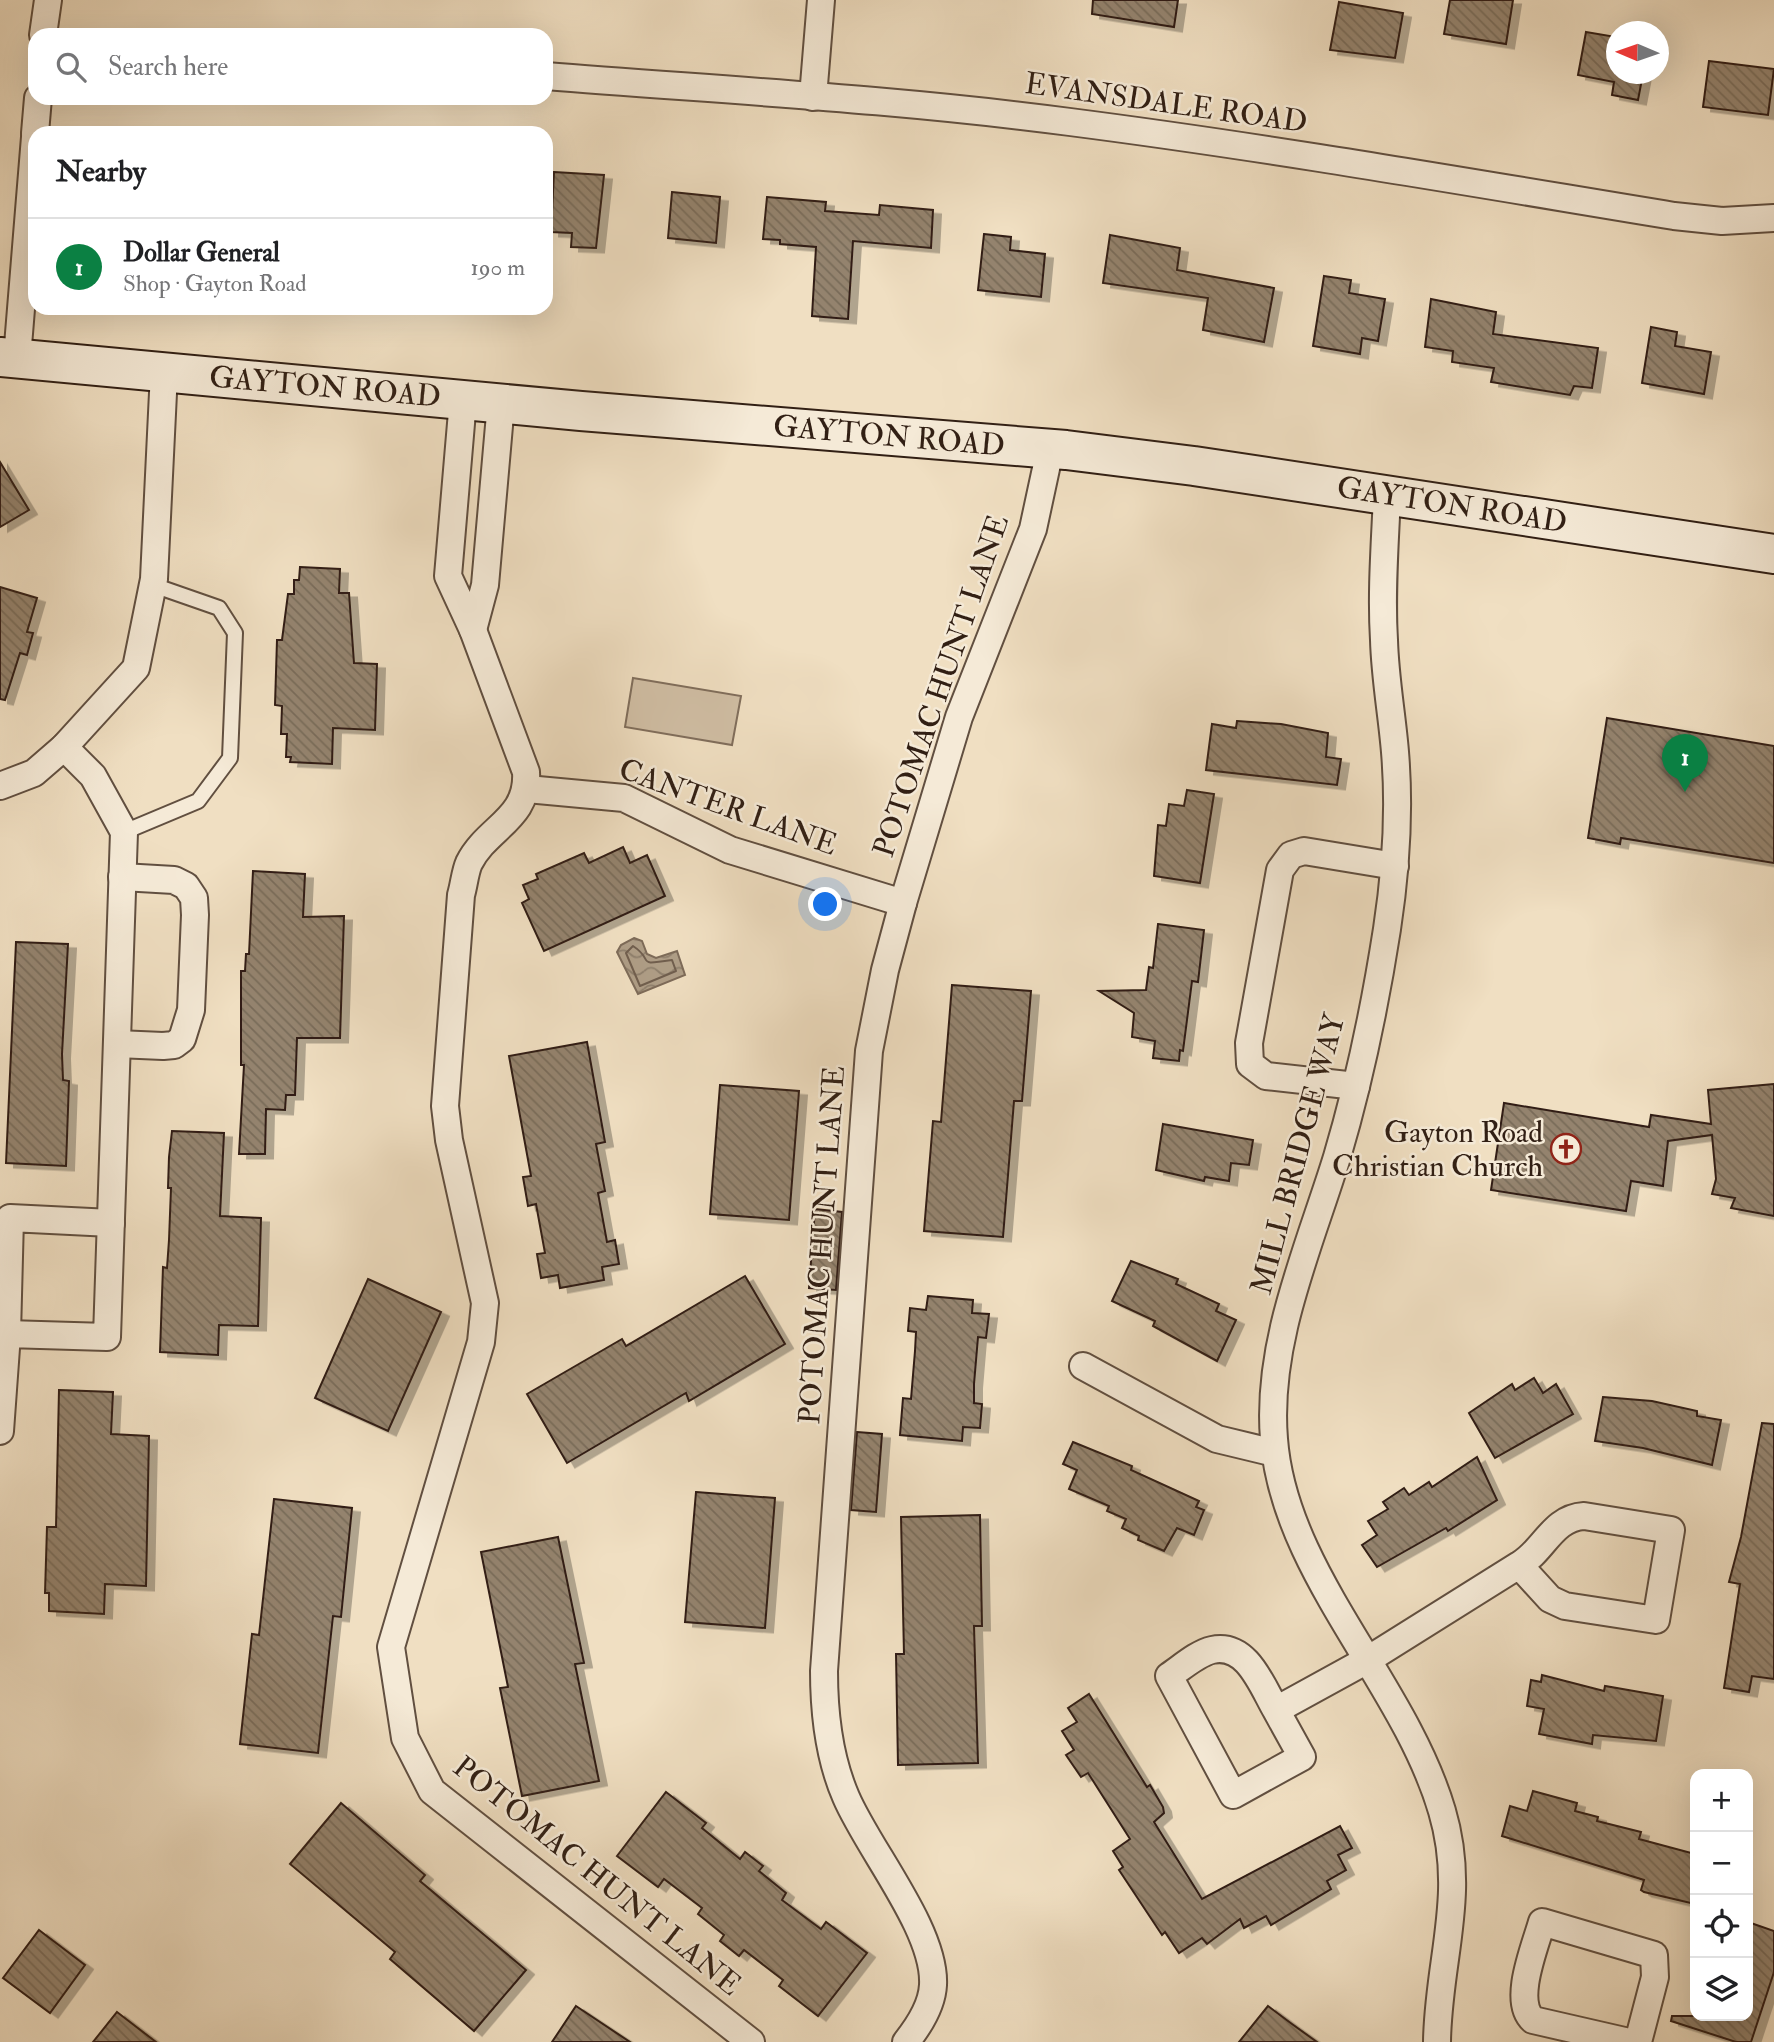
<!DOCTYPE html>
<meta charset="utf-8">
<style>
:root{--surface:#fff;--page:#f2f2f2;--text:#202124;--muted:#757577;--line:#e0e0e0;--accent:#0b8043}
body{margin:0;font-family:"IM FELL Double Pica",serif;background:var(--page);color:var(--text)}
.controls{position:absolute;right:21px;bottom:21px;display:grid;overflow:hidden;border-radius:14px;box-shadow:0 7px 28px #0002}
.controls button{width:63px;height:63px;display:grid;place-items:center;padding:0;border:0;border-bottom:2px solid var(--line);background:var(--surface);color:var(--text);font:35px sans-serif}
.compass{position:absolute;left:1606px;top:21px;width:63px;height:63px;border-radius:50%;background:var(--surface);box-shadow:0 7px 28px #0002;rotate:272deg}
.you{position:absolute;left:826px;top:905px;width:24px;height:24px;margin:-18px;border:5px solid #fff;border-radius:50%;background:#1a73e8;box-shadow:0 0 0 10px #1a73e833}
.badge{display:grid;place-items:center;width:46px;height:46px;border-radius:50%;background:var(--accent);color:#fff;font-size:23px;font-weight:700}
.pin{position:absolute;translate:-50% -58px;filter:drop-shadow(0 2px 4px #0008)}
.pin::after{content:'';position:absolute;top:37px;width:24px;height:21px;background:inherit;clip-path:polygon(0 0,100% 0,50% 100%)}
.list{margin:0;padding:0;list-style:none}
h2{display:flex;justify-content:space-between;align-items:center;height:91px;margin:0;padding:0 28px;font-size:30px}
h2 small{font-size:23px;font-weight:400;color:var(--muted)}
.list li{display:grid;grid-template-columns:46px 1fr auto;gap:21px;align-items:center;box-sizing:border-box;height:98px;padding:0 28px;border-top:2px solid var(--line)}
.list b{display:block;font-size:26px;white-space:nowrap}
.list p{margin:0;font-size:23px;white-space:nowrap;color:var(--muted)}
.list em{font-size:23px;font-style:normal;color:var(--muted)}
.icon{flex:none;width:38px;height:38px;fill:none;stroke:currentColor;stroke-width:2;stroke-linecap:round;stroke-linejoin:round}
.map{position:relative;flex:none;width:1774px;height:2042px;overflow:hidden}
.search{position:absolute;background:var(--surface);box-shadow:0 7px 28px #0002;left:28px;top:28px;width:525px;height:77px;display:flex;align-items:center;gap:18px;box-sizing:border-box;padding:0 24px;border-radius:21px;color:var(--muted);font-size:26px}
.panel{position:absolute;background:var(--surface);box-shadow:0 7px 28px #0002;left:28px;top:126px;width:525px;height:189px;border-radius:21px}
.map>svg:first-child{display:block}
.green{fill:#d0bea4;stroke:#806e5c;stroke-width:2}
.water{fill:url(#water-waves);stroke:#7d6b59;stroke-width:2}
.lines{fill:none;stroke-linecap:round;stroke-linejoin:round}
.shore{stroke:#705e4e;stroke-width:2}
.building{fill:url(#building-back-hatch);stroke:#311f14;stroke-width:2;filter:url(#shadow)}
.lane-casing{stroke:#614f40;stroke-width:18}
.street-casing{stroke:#614f40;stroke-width:30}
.secondary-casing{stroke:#311f14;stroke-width:42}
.lane{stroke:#f5ead7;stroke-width:14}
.street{stroke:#f5ead7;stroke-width:26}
.secondary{stroke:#f5ead7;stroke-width:38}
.labels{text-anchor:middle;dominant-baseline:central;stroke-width:5;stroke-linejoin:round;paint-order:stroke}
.street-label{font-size:30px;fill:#311f14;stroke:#f5ead7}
.poi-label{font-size:30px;fill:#311f14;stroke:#f5ead7;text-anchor:end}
</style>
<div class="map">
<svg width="1774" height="2042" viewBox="0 0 1774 2042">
<defs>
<pattern id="water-waves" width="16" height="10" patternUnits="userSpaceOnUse" patternTransform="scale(1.75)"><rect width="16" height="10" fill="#af9e87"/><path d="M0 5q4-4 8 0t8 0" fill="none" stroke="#8f806d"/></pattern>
<pattern id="building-back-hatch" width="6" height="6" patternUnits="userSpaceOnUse" patternTransform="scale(1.75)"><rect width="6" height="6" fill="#94836e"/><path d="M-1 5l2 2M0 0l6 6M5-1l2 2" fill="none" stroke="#796b59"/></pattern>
<filter id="shadow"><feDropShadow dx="8" dy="4.5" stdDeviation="0" flood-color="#0004"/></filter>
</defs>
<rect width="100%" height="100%" fill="#f0dfc2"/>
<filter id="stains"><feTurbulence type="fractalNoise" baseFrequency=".00286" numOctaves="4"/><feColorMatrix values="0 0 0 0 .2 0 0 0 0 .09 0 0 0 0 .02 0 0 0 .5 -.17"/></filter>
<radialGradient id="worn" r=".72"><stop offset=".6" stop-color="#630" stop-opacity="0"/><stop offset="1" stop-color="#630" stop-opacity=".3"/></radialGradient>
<path class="green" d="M633 678 741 696 732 745 625 727Z"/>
<path class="water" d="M634 938 642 941 647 954 656 958 677 951 685 975 638 994 617 952 621 945Z"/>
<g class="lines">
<path class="shore" d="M633 946C656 961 633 966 672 960L676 971 640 986 626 953Z"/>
</g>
<g class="building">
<path d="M1093 0H1178L1174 27 1092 14Z"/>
<path d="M1450 0H1513L1506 44 1444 34Z"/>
<path d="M1339 2 1403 13 1395 58 1330 50Z"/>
<path d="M1586 32 1616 37V74H1643L1638 100 1612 95 1614 82 1578 75Z"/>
<path d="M1709 61 1774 69 1768 115 1703 107Z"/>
<path d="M554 172 604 175 596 248 571 247 572 233 551 232Z"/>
<path d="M672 192 720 197 716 243 668 238Z"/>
<path d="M767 197 826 202 825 211 879 215 880 205 933 210 931 248 853 241 848 319 812 316 816 247 780 244V240L763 239Z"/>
<path d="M984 234 1011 237 1010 250 1045 254 1041 297 978 290Z"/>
<path d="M1110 235 1180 248 1177 270 1274 288 1264 342 1203 330 1208 298 1103 283Z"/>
<path d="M1324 276 1351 280 1349 293 1385 299 1378 341 1362 338 1360 354 1313 346Z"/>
<path d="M1431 299 1496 312 1493 334 1598 348 1592 388 1574 386 1570 395 1491 382 1494 368 1452 362 1453 351 1425 347Z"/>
<path d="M1651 327 1677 332 1675 346 1711 352 1704 394 1642 383Z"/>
<path d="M0 462 29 510 0 527Z"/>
<path d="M300 567 340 569 339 593H349L354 663 377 664 375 730 333 728 332 764 290 762 291 757H286L287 734H281L282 706 275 705 277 640H282L288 594H294V580H299Z"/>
<path d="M0 587 37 598 27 632 33 633 27 655 20 653 5 700 0 699Z"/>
<path d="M1607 718 1774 746V863L1621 838 1620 844 1588 838Z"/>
<path d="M1237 721 1281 724 1328 733 1326 757 1341 759 1337 785 1206 770 1212 724 1236 728Z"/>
<path d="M1187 790 1214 794 1200 883 1154 876 1158 825 1166 826 1169 804 1184 806Z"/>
<path d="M623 847 630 863 647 855 665 896 544 951 522 903 529 899 523 885 538 879 536 874 584 853 589 863Z"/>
<path d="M253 871 305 874 303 917 344 916 340 1038H297L295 1095H286L285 1110 266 1109 265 1154H239L244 1065H241V971H245L246 954H249Z"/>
<path d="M1158 924 1204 930 1198 982 1192 981 1183 1051 1180 1050 1179 1061 1153 1058 1155 1041 1132 1037 1134 1013 1099 991 1146 990 1149 967 1153 968Z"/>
<path d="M16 942 68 944 62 1054 63 1080 69 1081 66 1166 6 1163Z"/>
<path d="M952 985 1031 991 1022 1101H1014L1003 1237 924 1231 933 1121 941 1122Z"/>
<path d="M587 1042 605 1142 596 1144 605 1191 598 1193 607 1242 615 1240 619 1264 602 1267 604 1280 560 1288 558 1275 541 1278 537 1254 545 1253 536 1204 528 1206 523 1177 531 1176 509 1056Z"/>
<path d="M1774 1084V1216L1731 1208 1735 1198 1712 1194 1716 1179 1712 1135 1668 1141 1663 1186 1631 1181 1626 1211 1491 1190 1504 1103 1649 1127 1651 1115 1711 1124 1708 1090Z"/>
<path d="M720 1085 799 1091 789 1220 710 1214Z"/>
<path d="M1163 1124 1253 1140 1249 1165 1231 1163 1229 1181 1205 1177 1204 1181 1156 1170Z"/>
<path d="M172 1131 224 1133 220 1216 261 1218 258 1326 219 1325 218 1355 160 1352 163 1267 167 1268 169 1240 171 1188H168L169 1157Z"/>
<path d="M815 1209 842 1212 836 1290 809 1288Z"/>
<path d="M1131 1261 1178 1279 1176 1284 1219 1304 1216 1311 1236 1320 1217 1361 1153 1326 1155 1321 1112 1301Z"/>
<path d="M745 1276 785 1344 689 1401 686 1393 567 1463 527 1394 622 1339 626 1346Z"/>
<path d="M368 1279 441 1312 388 1431 315 1398Z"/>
<path d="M928 1296 973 1300 972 1313 989 1314 986 1338 978 1337 974 1384V1403L982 1404 980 1428 963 1427 962 1441 900 1435 903 1398 911 1399 915 1351 916 1332 908 1331 910 1308 926 1310Z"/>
<path d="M1534 1378 1543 1393 1556 1384 1573 1414 1495 1458 1469 1413 1512 1384 1515 1390Z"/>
<path d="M59 1390 113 1392 111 1434 149 1436 146 1586 105 1584 104 1614 49 1611V1593H45L47 1527H56Z"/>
<path d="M1603 1397 1652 1401 1697 1411V1416L1721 1420 1712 1465 1643 1448 1595 1441Z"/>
<path d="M1762 1423 1774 1424V1679L1752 1676 1749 1692 1724 1688 1740 1584 1729 1582 1741 1537Z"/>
<path d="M857 1432 882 1434 876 1512 851 1510Z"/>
<path d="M1073 1442 1132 1466 1131 1470 1199 1501 1196 1507 1204 1510 1194 1535 1177 1528 1164 1551 1138 1540 1139 1536 1122 1528 1126 1519 1107 1511 1109 1506 1069 1489 1077 1470 1063 1464Z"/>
<path d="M1477 1457 1497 1500 1448 1531 1446 1528 1377 1567 1362 1545 1377 1535 1368 1521 1388 1509 1383 1502 1404 1488 1409 1495 1429 1482 1432 1487Z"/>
<path d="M696 1492 775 1498 765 1628 685 1622Z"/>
<path d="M274 1499 352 1508 341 1617 333 1616 318 1753 240 1744 252 1634 259 1635Z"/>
<path d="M980 1515 982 1626H974L978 1763 898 1765 896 1654H904L901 1517Z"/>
<path d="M558 1537 584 1663 575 1664 599 1781 522 1796 500 1688 508 1687 481 1552Z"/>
<path d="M1542 1675 1604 1691 1605 1686 1663 1696 1656 1741 1593 1735 1592 1744 1539 1734 1544 1709 1527 1706 1531 1680 1541 1682Z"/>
<path d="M1089 1694 1147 1787 1150 1785 1163 1807 1164 1813 1154 1822 1202 1899 1340 1826 1352 1848 1338 1855 1346 1870 1327 1881 1331 1889 1271 1925 1266 1916 1244 1928 1240 1919 1207 1944 1202 1938 1179 1953 1165 1932 1162 1935 1119 1870 1123 1867 1113 1851 1130 1839 1088 1773 1081 1777 1066 1755 1074 1750 1062 1731 1077 1722 1068 1708Z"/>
<path d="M1533 1791 1577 1803 1575 1811 1598 1817 1597 1821 1641 1832 1639 1839 1695 1854V1904L1644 1892 1641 1890 1644 1880 1502 1836 1510 1806 1527 1811Z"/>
<path d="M666 1792 706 1823 702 1828 740 1859 745 1852 763 1866 759 1871 786 1893 782 1900 821 1929 826 1922 867 1953 818 2016 779 1986 783 1980 744 1950 739 1956 720 1941 724 1935 698 1914 702 1908 664 1879 658 1887 617 1856Z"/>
<path d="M341 1803 425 1875 420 1881 526 1970 474 2031 390 1959 395 1952 290 1864Z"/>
<path d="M1748 1922 1774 1931V1972L1751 2042H1736L1671 2021 1672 2016H1748Z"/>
<path d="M39 1930 85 1965 50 2013 3 1978Z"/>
<path d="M576 2006 630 2042H552Z"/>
<path d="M1268 2006 1292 2024 1317 2042H1239Z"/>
<path d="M117 2012 156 2042H93Z"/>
</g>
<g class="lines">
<g class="lane-casing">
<path id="lane" d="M124 832 198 801 230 758 235 633 219 608 153 585"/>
</g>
<g class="street-casing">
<g id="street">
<path d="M43 35 48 0"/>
<path d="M546 76C721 90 896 99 1070 122 1272 148 1473 183 1674 216L1722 221 1774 218"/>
<path d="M813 97 821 0"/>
<path d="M35 133 38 98"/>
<path d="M17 358 35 137"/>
<path d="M463 400 448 576 473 630 485 585 501 403"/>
<path d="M1387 495C1385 543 1381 592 1384 640 1385 678 1392 715 1395 752 1400 812 1396 870 1387 929 1375 1006 1359 1083 1337 1157 1309 1248 1266 1342 1274 1439 1284 1573 1404 1682 1442 1811 1467 1895 1438 1960 1437 2042"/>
<path d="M473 630 526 772C529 819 487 827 469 863 465 872 464 885 461 895L445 1106 449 1140 485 1303 481 1342 391 1647 405 1738 432 1791 751 2042"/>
<path d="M0 786 34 773 64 747 136 668 154 579 164 372"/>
<path d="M527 789 624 798 730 850 903 903"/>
<path d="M117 1044 163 1046 174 1045 182 1039 191 1010 195 915 194 898 186 886 174 880 122 877"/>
<path d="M1356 1086 1266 1076 1250 1064 1249 1043 1280 870 1291 855 1304 851 1395 866"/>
<path d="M7 1334 10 1218 111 1223"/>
<path d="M1083 1366 1217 1439 1275 1453"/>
<path d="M0 1431 7 1334 107 1337 124 832 93 776 64 747"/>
<path d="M1276 1710C1262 1686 1247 1642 1212 1650 1198 1653 1181 1668 1169 1676L1233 1795 1302 1757 1276 1710 1369 1659 1519 1565C1544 1551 1552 1518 1584 1516L1671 1530 1656 1620 1565 1606 1550 1599 1519 1565"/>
<path d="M906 2042C918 2027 932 2005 933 1985 936 1930 868 1849 846 1797 829 1758 824 1713 824 1671L869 1051 885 970 903 903 959 717 1033 529 1050 450"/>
<path d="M1629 2042 1533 2020C1512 2001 1535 1947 1542 1922L1654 1955 1655 1977 1638 2042"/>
</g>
</g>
<g class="secondary-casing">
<path id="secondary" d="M0 357 581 411 1066 450 1194 466 1774 554"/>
</g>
<use href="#lane" class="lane"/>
<use href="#street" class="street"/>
<use href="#secondary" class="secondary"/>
</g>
<defs>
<g id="church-ring" transform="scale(1.575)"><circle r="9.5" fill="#f5ead7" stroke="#8f2418" stroke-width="1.5"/><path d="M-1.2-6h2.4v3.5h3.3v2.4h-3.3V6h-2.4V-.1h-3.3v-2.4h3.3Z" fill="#8f2418"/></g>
</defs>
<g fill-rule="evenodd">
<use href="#church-ring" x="1566" y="1149"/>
</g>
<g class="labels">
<g class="street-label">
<text transform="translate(1166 103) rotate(8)">EVANSDALE ROAD</text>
<text transform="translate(325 387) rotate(5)">GAYTON ROAD</text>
<text transform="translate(889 436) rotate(5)">GAYTON ROAD</text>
<text transform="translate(1452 505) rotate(9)">GAYTON ROAD</text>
<text transform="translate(941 686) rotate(-71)">POTOMAC HUNT LANE</text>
<text transform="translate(728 807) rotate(20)">CANTER LANE</text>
<text transform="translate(1298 1154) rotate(-75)">MILL BRIDGE WAY</text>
<text transform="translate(822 1245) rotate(-86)">POTOMAC HUNT LANE</text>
<text transform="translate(597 1876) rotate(39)">POTOMAC HUNT LANE</text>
</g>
<g class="poi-label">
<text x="1543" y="1132">Gayton Road<tspan x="1543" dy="34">Christian Church</tspan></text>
</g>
</g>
<rect width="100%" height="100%" filter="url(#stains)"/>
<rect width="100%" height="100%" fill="url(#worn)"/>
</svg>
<div class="controls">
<button>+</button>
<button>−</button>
<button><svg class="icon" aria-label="locate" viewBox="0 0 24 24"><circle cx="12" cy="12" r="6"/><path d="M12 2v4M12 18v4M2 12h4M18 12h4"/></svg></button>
<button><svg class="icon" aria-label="layers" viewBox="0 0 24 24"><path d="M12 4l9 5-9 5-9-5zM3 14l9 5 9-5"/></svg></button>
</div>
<svg class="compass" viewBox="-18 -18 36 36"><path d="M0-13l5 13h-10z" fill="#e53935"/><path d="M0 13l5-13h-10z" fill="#757577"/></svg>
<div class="you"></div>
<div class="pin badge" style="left:1685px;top:792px">1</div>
<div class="search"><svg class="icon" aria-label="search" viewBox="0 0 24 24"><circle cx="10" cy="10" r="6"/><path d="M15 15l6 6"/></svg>Search here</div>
<section class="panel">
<h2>Nearby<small></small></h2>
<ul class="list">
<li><span class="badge">1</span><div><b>Dollar General</b><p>Shop · Gayton Road</p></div><em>190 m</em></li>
</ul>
</section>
</div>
